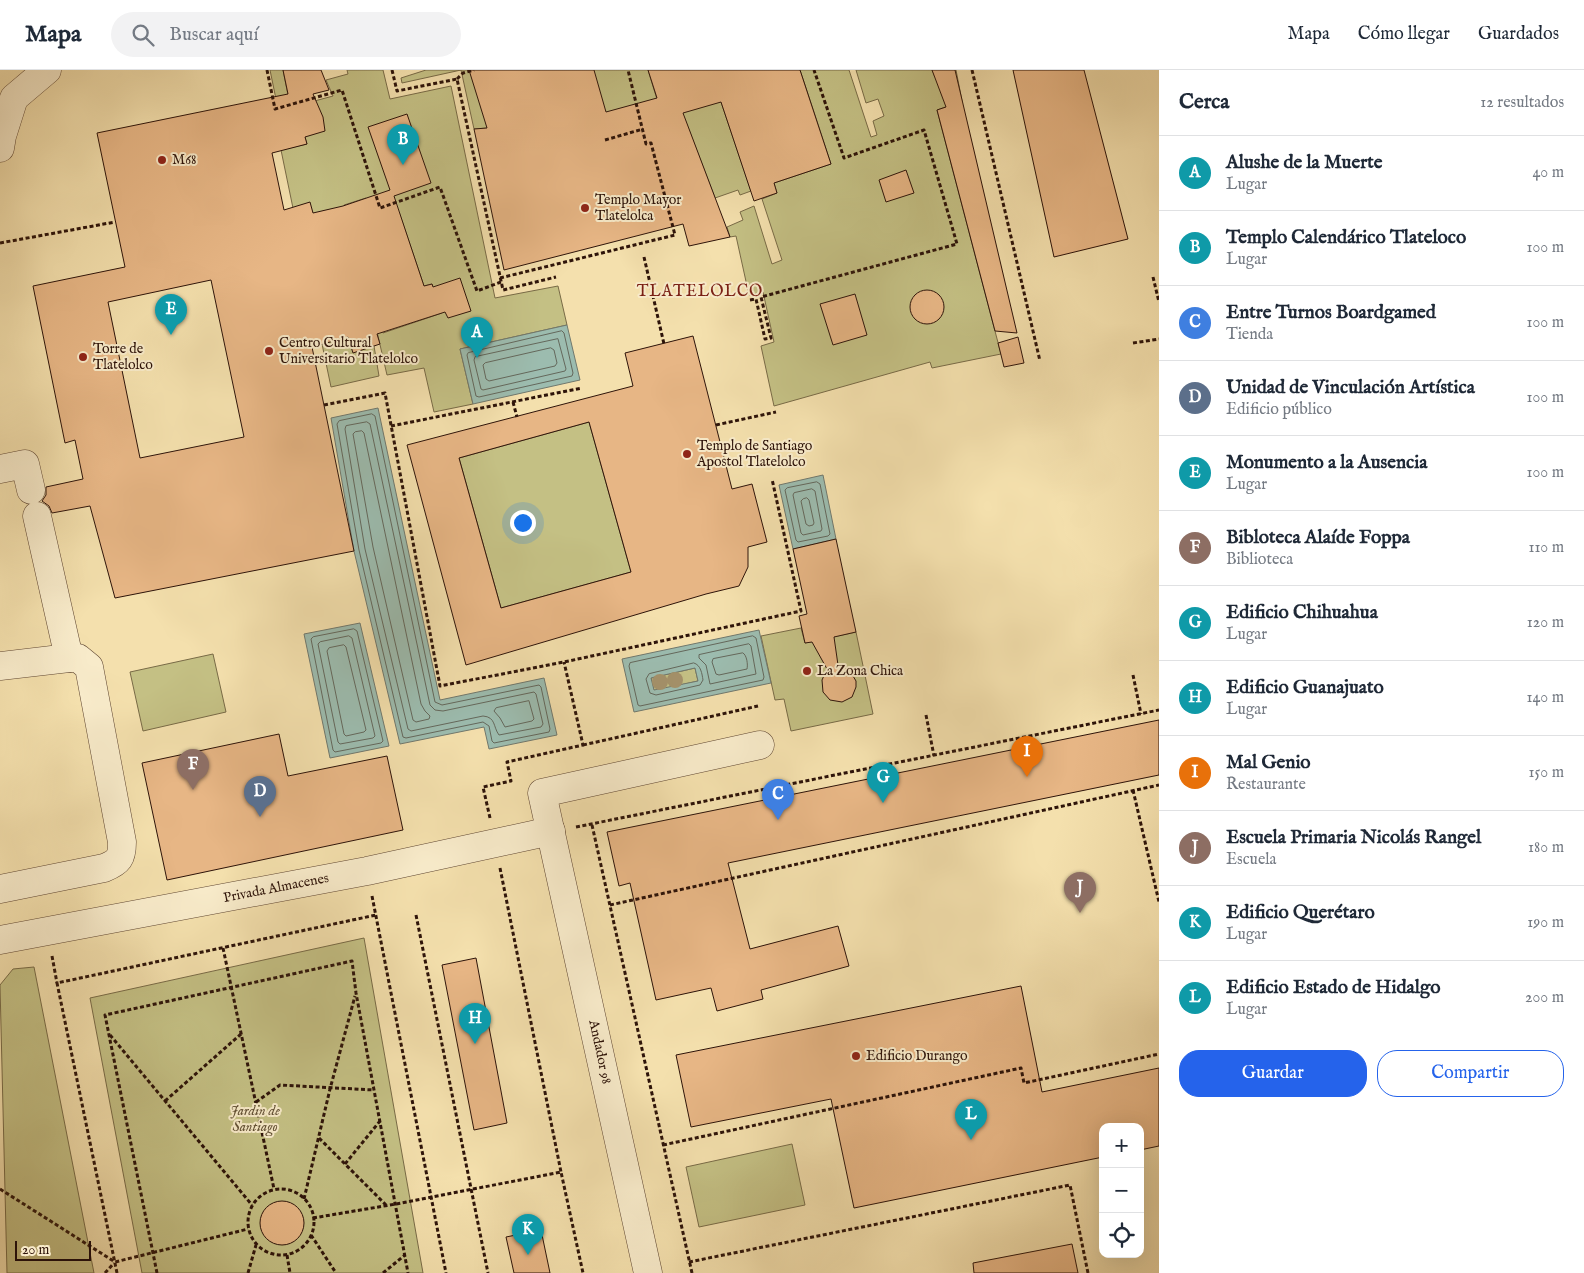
<!DOCTYPE html>
<html lang="es">
<meta charset="utf-8">
<style>
:root{--surface:#fff;--page:#f2f2f3;--text:#1f2937;--muted:#747a83;--line:#e0e1e3;--accent:#2563eb}
body{margin:0;font-family:"IM FELL English",serif;background:var(--page);color:var(--text)}
.controls{position:absolute;right:15px;bottom:15px;display:grid;overflow:hidden;border-radius:10px;box-shadow:0 5px 20px #0002}
.controls button{width:45px;height:45px;display:grid;place-items:center;padding:0;border:0;border-bottom:1px solid var(--line);background:var(--surface);color:var(--text);font:25px sans-serif}
.scale{position:absolute;left:15px;bottom:12px;width:76px;box-sizing:border-box;padding-left:5px;border:2px solid #2d1309;border-top:0;font-size:14px;line-height:18px;white-space:nowrap;color:#2d1309;-webkit-text-stroke:4px #f8ebca;paint-order:stroke}
.you{position:absolute;left:522px;top:452px;width:18px;height:18px;margin:-12px;border:4px solid #fff;border-radius:50%;background:#1a73e8;box-shadow:0 0 0 8px #1a73e833}
.badge{display:grid;place-items:center;width:32px;height:32px;border-radius:50%;background:var(--accent);color:#fff;font-size:16px;font-weight:700}
.pin{position:absolute;translate:-50% -41px;filter:drop-shadow(0 1px 2px #0008)}
.pin::after{content:'';position:absolute;top:26px;width:18px;height:15px;background:inherit;clip-path:polygon(0 0,100% 0,50% 100%)}
.list{margin:0;padding:0;list-style:none}
h2{display:flex;justify-content:space-between;align-items:center;height:65px;margin:0;padding:0 20px;font-size:21px}
h2 small{font-size:16px;font-weight:400;color:var(--muted)}
.list li{display:grid;grid-template-columns:32px 1fr auto;gap:15px;align-items:center;box-sizing:border-box;height:75px;padding:0 20px;border-top:1px solid var(--line)}
.list b{display:block;font-size:19px;white-space:nowrap}
.list p{margin:0;font-size:16px;white-space:nowrap;color:var(--muted)}
.list em{font-size:16px;font-style:normal;color:var(--muted)}
.actions{display:flex;gap:10px;padding:15px 20px}
.actions a{flex:1;padding:11px 0;border:1px solid var(--accent);border-radius:20px;text-align:center;font-size:18px;color:var(--accent)}
.actions .main{background:var(--accent);color:#fff}
.icon{flex:none;width:28px;height:28px;fill:none;stroke:currentColor;stroke-width:2;stroke-linecap:round;stroke-linejoin:round}
.map{position:relative;flex:none;width:1159px;height:1203px;overflow:hidden}
header{display:flex;align-items:center;gap:30px;box-sizing:border-box;height:70px;padding:0 25px;background:var(--surface);border-bottom:1px solid var(--line)}
header strong{font-size:24px}
nav{display:flex;gap:28px;margin-inline-start:auto;font-size:18px}
.search{width:350px;height:45px;background:var(--page);display:flex;align-items:center;gap:12px;box-sizing:border-box;padding:0 18px;border-radius:28px;color:var(--muted);font-size:19px}
main{display:flex}
aside{flex:1;background:var(--surface)}
.map>svg:first-child{display:block}
.green{fill:#c4c084;stroke:#786a46}
.water{fill:#9cbcaf;stroke:#70786d;fill-rule:evenodd}
.lines{fill:none;stroke-linecap:round;stroke-linejoin:round}
.shore{stroke:#64685c;stroke-width:1}
.building{fill:#e7b685;stroke:#2d1309;fill-rule:evenodd}
.minor-casing{stroke:#5f4632;stroke-width:29}
.path{stroke:#2d1309;stroke-width:3;stroke-dasharray:4 2.5;stroke-linecap:butt}
.minor{stroke:#f8ebca;stroke-width:28}
.tree{fill:#a4916a}
.poi-dot{fill:#8f2418;stroke:#f8ebca;stroke-width:2}
.labels{text-anchor:middle;dominant-baseline:central;stroke-width:4;stroke-linejoin:round;paint-order:stroke}
.poi-label{font-size:14px;fill:#2d1309;stroke:#f8ebca;text-anchor:start}
.street-label{font-size:14px;fill:#2d1309;stroke:#f8ebca}
.park-label{font-size:14px;font-style:italic;fill:#625034;stroke:#f8ebca}
.quarter-label{font-size:16px;letter-spacing:1px;fill:#7a1f14;stroke:#f8ebca}
</style>
<header>
<strong>Mapa</strong>
<div class="search"><svg class="icon" aria-label="search" viewBox="0 0 24 24"><circle cx="10" cy="10" r="6"/><path d="M15 15l6 6"/></svg>Buscar aquí</div>
<nav><a>Mapa</a><a>Cómo llegar</a><a>Guardados</a></nav>
</header>
<main>
<div class="map">
<svg width="1159" height="1203" viewBox="0 0 1159 1203">
<rect width="100%" height="100%" fill="#f4e0ad"/>
<filter id="stains"><feTurbulence type="fractalNoise" baseFrequency=".004" numOctaves="4"/><feColorMatrix values="0 0 0 0 .2 0 0 0 0 .09 0 0 0 0 .02 0 0 0 .5 -.17"/></filter>
<radialGradient id="worn" r=".72"><stop offset=".6" stop-color="#630" stop-opacity="0"/><stop offset="1" stop-color="#630" stop-opacity=".3"/></radialGradient>
<g class="green">
<path d="M270 0H283L289 30 277 34Z"/>
<path d="M347 0H383L390 29 451 16 495 228 558 216 567 255 460 279 473 334 434 342 424 298 387 305 369 227 383 263 442 243 432 214 424 216 399 142 373 150 366 128 344 135 355 167 314 240 281 80 307 74 296 36 333 26 326 10 348 4Z"/>
<path d="M426 0H648L663 49 571 52 474 59 461 0 402 13 401 8Z"/>
<path d="M666 0 721 32 751 121 740 125 738 120 715 128Z"/>
<path d="M800 0H849L871 67 877 65 873 51 884 46 878 29 866 33 856 0H932L935 7 956 0 962 31 937 40 1001 284 932 298 930 292 774 336 761 276 774 272 763 222 749 225 736 166 730 167 727 157 743 150 740 142 754 136 772 194 782 190 762 129 777 123 774 113 831 94Z"/>
<path d="M348 267 374 276 379 306 331 317 322 274Z"/>
<path d="M589 352 631 502 501 538 459 388Z"/>
<path d="M801 558 805 573 856 562 873 644 791 661 784 629 775 630 761 566Z"/>
<path d="M213 584 226 642 143 661 130 602Z"/>
<path d="M695 598 698 611 654 621 651 608Z"/>
<path d="M364 868 423 1203H142L90 928Z"/>
<path d="M34 897 94 1203H7L0 915 13 899Z"/>
<path d="M792 1074 805 1135 699 1157 686 1097Z"/>
</g>
<g class="water">
<path d="M567 255 580 310 473 334 460 279Z"/>
<path d="M378 338 440 630 544 608 557 665 489 679 484 657 400 674 354 481 331 348Z"/>
<path d="M823 405 836 469 793 479 779 415Z"/>
<path d="M360 553 389 676 330 688 304 564Z"/>
<path d="M759 560 771 613 634 642 622 589ZM695 598 698 611 654 620 651 608Z"/>
</g>
<g class="lines">
<g class="shore">
<path d="M562 261 564 263 573 303 572 306 479 327 476 326 467 285 468 283Z"/>
<path d="M558 269 566 299 565 301 483 320 481 319 474 290 475 287Z"/>
<path d="M551 278 554 280 557 293 555 296 489 311 486 309 483 295 485 293Z"/>
<path d="M372 344 375 346 435 632 442 635 539 615 541 617 550 659 549 662 494 673 492 671 489 656 483 652 406 668 403 667 359 480 337 354 339 351Z"/>
<path d="M367 352 370 354 430 635 435 640 443 641 534 622 536 624 543 654 541 657 499 665C493 657 496 647 483 646L411 661 408 659 365 479 345 359 346 356Z"/>
<path d="M362 361 364 363 421 634 425 641 430 646 429 649 416 652 413 650 373 477 353 364 355 362Z"/>
<path d="M817 412 820 414 830 464 828 466 798 472 796 470 785 420 787 418Z"/>
<path d="M812 419 815 421 822 459 821 461 803 465 801 463 793 425 794 423Z"/>
<path d="M807 428 809 430 814 453 813 455 809 456 806 454 801 431 803 429Z"/>
<path d="M354 559 357 561 383 671 381 673 335 682 333 680 311 569 313 567Z"/>
<path d="M349 566 352 568 375 666 373 668 340 674 338 672 318 574 320 572Z"/>
<path d="M753 566 756 568 764 607 763 610 640 636 638 635 629 596 630 593Z"/>
<path d="M749 574 751 576 756 604 710 614 706 595 699 588V585Z"/>
<path d="M344 575 346 577 366 660 364 662 346 666 344 664 327 581 329 578Z"/>
<path d="M743 583C747 585 748 595 747 599L719 605 716 604 712 592 713 589Z"/>
<path d="M694 593C701 595 702 604 703 610L700 615 656 625 650 623 646 609 649 604Z"/>
<path d="M529 631 534 649 532 651 505 657 500 648 494 641 496 638Z"/>
</g>
</g>
<g class="building">
<path d="M283 0H321L329 20 313 24 323 47 325 61 305 67 307 74 272 83 284 140 310 132 313 143 343 136 390 120 368 57 407 44 431 113 394 126 424 216 432 214 433 217 460 208 471 241 448 248 445 242 377 264 380 274 353 283 348 267 312 277 354 481 115 528 90 436 52 443 49 436 42 431 46 425V417L83 409 75 370 65 373 33 216 125 197 97 63 288 24ZM211 210 244 367 140 388 108 232Z"/>
<path d="M469 0H594L606 42 657 28 648 0H800L831 94 774 113 777 123 754 131 721 32 683 43 730 167 689 176 683 154 504 200 474 59 487 58Z"/>
<path d="M932 0H955L1017 263 995 261 937 40 946 37Z"/>
<path d="M1013 0H1084L1128 169 1054 187Z"/>
<path d="M906 100 914 123 886 132 879 110Z"/>
<circle cx="927" cy="237" r="17"/>
<path d="M855 224 867 265 833 275 820 234Z"/>
<path d="M693 266 732 419 752 414 767 472 748 477V497L739 516 706 524 466 595 407 375 633 316 625 283ZM589 352 631 502 501 538 459 388Z"/>
<path d="M1018 267 1024 293 1004 297 998 273Z"/>
<path d="M836 469 856 562 834 567 838 595 850 601 856 611V617L852 627 842 632 830 630 823 622 822 610 827 599 812 572 805 573 799 546 807 544 793 479Z"/>
<path d="M1159 650V705L728 793 750 879 838 856 849 896 761 920 763 929 717 941 711 918 656 930 630 813 619 816 607 762Z"/>
<path d="M279 664 288 706 387 686 403 760 167 810 142 693Z"/>
<path d="M476 888 507 1053 474 1060 442 895Z"/>
<path d="M1021 916 1042 1022 1159 998V1076L1140 1080V1057H1103V1087L854 1138 831 1029 691 1057 676 985Z"/>
<circle cx="282" cy="1153" r="22"/>
<path d="M541 1160 550 1203H514L506 1167Z"/>
<path d="M1072 1174 1078 1203H974L973 1193Z"/>
</g>
<g class="lines">
<g class="minor-casing">
<g id="minor">
<path d="M0 78 2 66 14 28 47 0"/>
<path d="M0 399 25 394 31 420"/>
<path d="M37 446 69 588"/>
<path d="M0 596 69 588H78L89 597 122 772C122 788 119 792 104 798L0 819"/>
<path d="M0 870 367 801 551 761"/>
<path d="M648 1203 542 723 760 675"/>
</g>
</g>
<g class="path">
<path d="M267 0 275 39 342 20 380 138 440 117 477 221 501 212"/>
<path d="M392 0 397 21 457 9 503 220 556 207"/>
<path d="M972 0 1040 291"/>
<path d="M457 9 463 3 474 0"/>
<path d="M605 70 643 59"/>
<path d="M0 173 115 152"/>
<path d="M644 187 664 274"/>
<path d="M1153 207 1159 232"/>
<path d="M500 208 675 165 651 73 646 74 628 0"/>
<path d="M750 230 756 229 765 269 771 268 761 227 957 174 924 60 844 88 814 0"/>
<path d="M1133 273 1159 269"/>
<path d="M513 332 517 347"/>
<path d="M324 335 385 323 440 616 564 592 801 541 772 409"/>
<path d="M716 355 776 342"/>
<path d="M391 356 582 318"/>
<path d="M1133 605 1141 644"/>
<path d="M926 645 934 686"/>
<path d="M583 675 758 636"/>
<path d="M1133 720 1159 832"/>
<path d="M490 748 483 717 511 711 507 692 583 675 564 592"/>
<path d="M592 755 692 1203"/>
<path d="M576 757 1159 640"/>
<path d="M500 798 561 1102"/>
<path d="M372 826 446 1203"/>
<path d="M610 835 1159 715"/>
<path d="M416 845 488 1203"/>
<path d="M223 878 274 1119"/>
<path d="M52 886 57 913"/>
<path d="M110 965 252 1135"/>
<path d="M165 1031 241 964"/>
<path d="M256 1032 280 1015 374 1020"/>
<path d="M319 1068 386 1135"/>
<path d="M663 1075 1021 998 1024 1013 1159 984"/>
<path d="M345 1094 380 1051"/>
<circle cx="281" cy="1152" r="33"/>
<path d="M0 1119 115 1192 248 1159"/>
<path d="M304 1129 330 1019 355 926"/>
<path d="M313 1148 396 1134 561 1102 583 1203"/>
<path d="M311 1165 336 1203"/>
<path d="M287 1185 290 1203"/>
<path d="M689 1192 1070 1115 1088 1203"/>
<path d="M105 1203 114 1193"/>
<path d="M117 1203 57 913 376 845"/>
<path d="M157 1203 105 945 352 891 356 923 408 1203"/>
<path d="M248 1203 256 1175"/>
<path d="M383 1203 405 1185"/>
</g>
<use href="#minor" class="minor"/>
</g>
<g class="tree">
<circle cx="675" cy="610" r="8"/>
<circle cx="660" cy="612" r="8"/>
</g>
<g class="poi-dot">
<circle cx="162" cy="90" r="5"/>
<circle cx="585" cy="138" r="5"/>
<circle cx="269" cy="281" r="5"/>
<circle cx="83" cy="287" r="5"/>
<circle cx="687" cy="384" r="5"/>
<circle cx="807" cy="601" r="5"/>
<circle cx="856" cy="986" r="5"/>
</g>
<g class="labels">
<g class="poi-label">
<text x="172" y="90">M68</text>
<text x="595" y="130">Templo Mayor<tspan x="595" dy="16">Tlatelolca</tspan></text>
<text x="279" y="273">Centro Cultural<tspan x="279" dy="16">Universitario Tlatelolco</tspan></text>
<text x="93" y="279">Torre de<tspan x="93" dy="16">Tlatelolco</tspan></text>
<text x="697" y="376">Templo de Santiago<tspan x="697" dy="16">Apostol Tlatelolco</tspan></text>
<text x="817" y="601">La Zona Chica</text>
<text x="866" y="986">Edificio Durango</text>
</g>
<g class="street-label">
<text transform="translate(276 818) rotate(-11)">Privada Almacenes</text>
<text transform="translate(600 982) rotate(78)">Andador 98</text>
</g>
<g class="park-label">
<text x="255" y="1041">Jardin de<tspan x="255" dy="16">Santiago</tspan></text>
</g>
<g class="quarter-label">
<text x="700" y="222">TLATELOLCO</text>
</g>
</g>
<rect width="100%" height="100%" filter="url(#stains)"/>
<rect width="100%" height="100%" fill="url(#worn)"/>
</svg>
<div class="controls">
<button>+</button>
<button>−</button>
<button><svg class="icon" aria-label="locate" viewBox="0 0 24 24"><circle cx="12" cy="12" r="6"/><path d="M12 2v4M12 18v4M2 12h4M18 12h4"/></svg></button>
</div>
<div class="scale">20 m</div>
<div class="you"></div>
<div class="pin badge" style="left:477px;top:288px;background:#0f9aa8">A</div>
<div class="pin badge" style="left:403px;top:95px;background:#0f9aa8">B</div>
<div class="pin badge" style="left:778px;top:750px;background:#3f7fe0">C</div>
<div class="pin badge" style="left:260px;top:747px;background:#5c6f8a">D</div>
<div class="pin badge" style="left:171px;top:265px;background:#0f9aa8">E</div>
<div class="pin badge" style="left:193px;top:720px;background:#8d6e63">F</div>
<div class="pin badge" style="left:883px;top:733px;background:#0f9aa8">G</div>
<div class="pin badge" style="left:475px;top:974px;background:#0f9aa8">H</div>
<div class="pin badge" style="left:1027px;top:707px;background:#e8710a">I</div>
<div class="pin badge" style="left:1080px;top:843px;background:#8d6e63">J</div>
<div class="pin badge" style="left:528px;top:1185px;background:#0f9aa8">K</div>
<div class="pin badge" style="left:971px;top:1070px;background:#0f9aa8">L</div>
</div>
<aside>
<h2>Cerca<small>12 resultados</small></h2>
<ul class="list">
<li><span class="badge" style="background:#0f9aa8">A</span><div><b>Alushe de la Muerte</b><p>Lugar</p></div><em>40 m</em></li>
<li><span class="badge" style="background:#0f9aa8">B</span><div><b>Templo Calendárico Tlateloco</b><p>Lugar</p></div><em>100 m</em></li>
<li><span class="badge" style="background:#3f7fe0">C</span><div><b>Entre Turnos Boardgamed</b><p>Tienda</p></div><em>100 m</em></li>
<li><span class="badge" style="background:#5c6f8a">D</span><div><b>Unidad de Vinculación Artística</b><p>Edificio público</p></div><em>100 m</em></li>
<li><span class="badge" style="background:#0f9aa8">E</span><div><b>Monumento a la Ausencia</b><p>Lugar</p></div><em>100 m</em></li>
<li><span class="badge" style="background:#8d6e63">F</span><div><b>Bibloteca Alaíde Foppa</b><p>Biblioteca</p></div><em>110 m</em></li>
<li><span class="badge" style="background:#0f9aa8">G</span><div><b>Edificio Chihuahua</b><p>Lugar</p></div><em>120 m</em></li>
<li><span class="badge" style="background:#0f9aa8">H</span><div><b>Edificio Guanajuato</b><p>Lugar</p></div><em>140 m</em></li>
<li><span class="badge" style="background:#e8710a">I</span><div><b>Mal Genio</b><p>Restaurante</p></div><em>150 m</em></li>
<li><span class="badge" style="background:#8d6e63">J</span><div><b>Escuela Primaria Nicolás Rangel</b><p>Escuela</p></div><em>180 m</em></li>
<li><span class="badge" style="background:#0f9aa8">K</span><div><b>Edificio Querétaro</b><p>Lugar</p></div><em>190 m</em></li>
<li><span class="badge" style="background:#0f9aa8">L</span><div><b>Edificio Estado de Hidalgo</b><p>Lugar</p></div><em>200 m</em></li>
</ul>
<div class="actions"><a class="main">Guardar</a><a>Compartir</a></div>
</aside>
</main>
